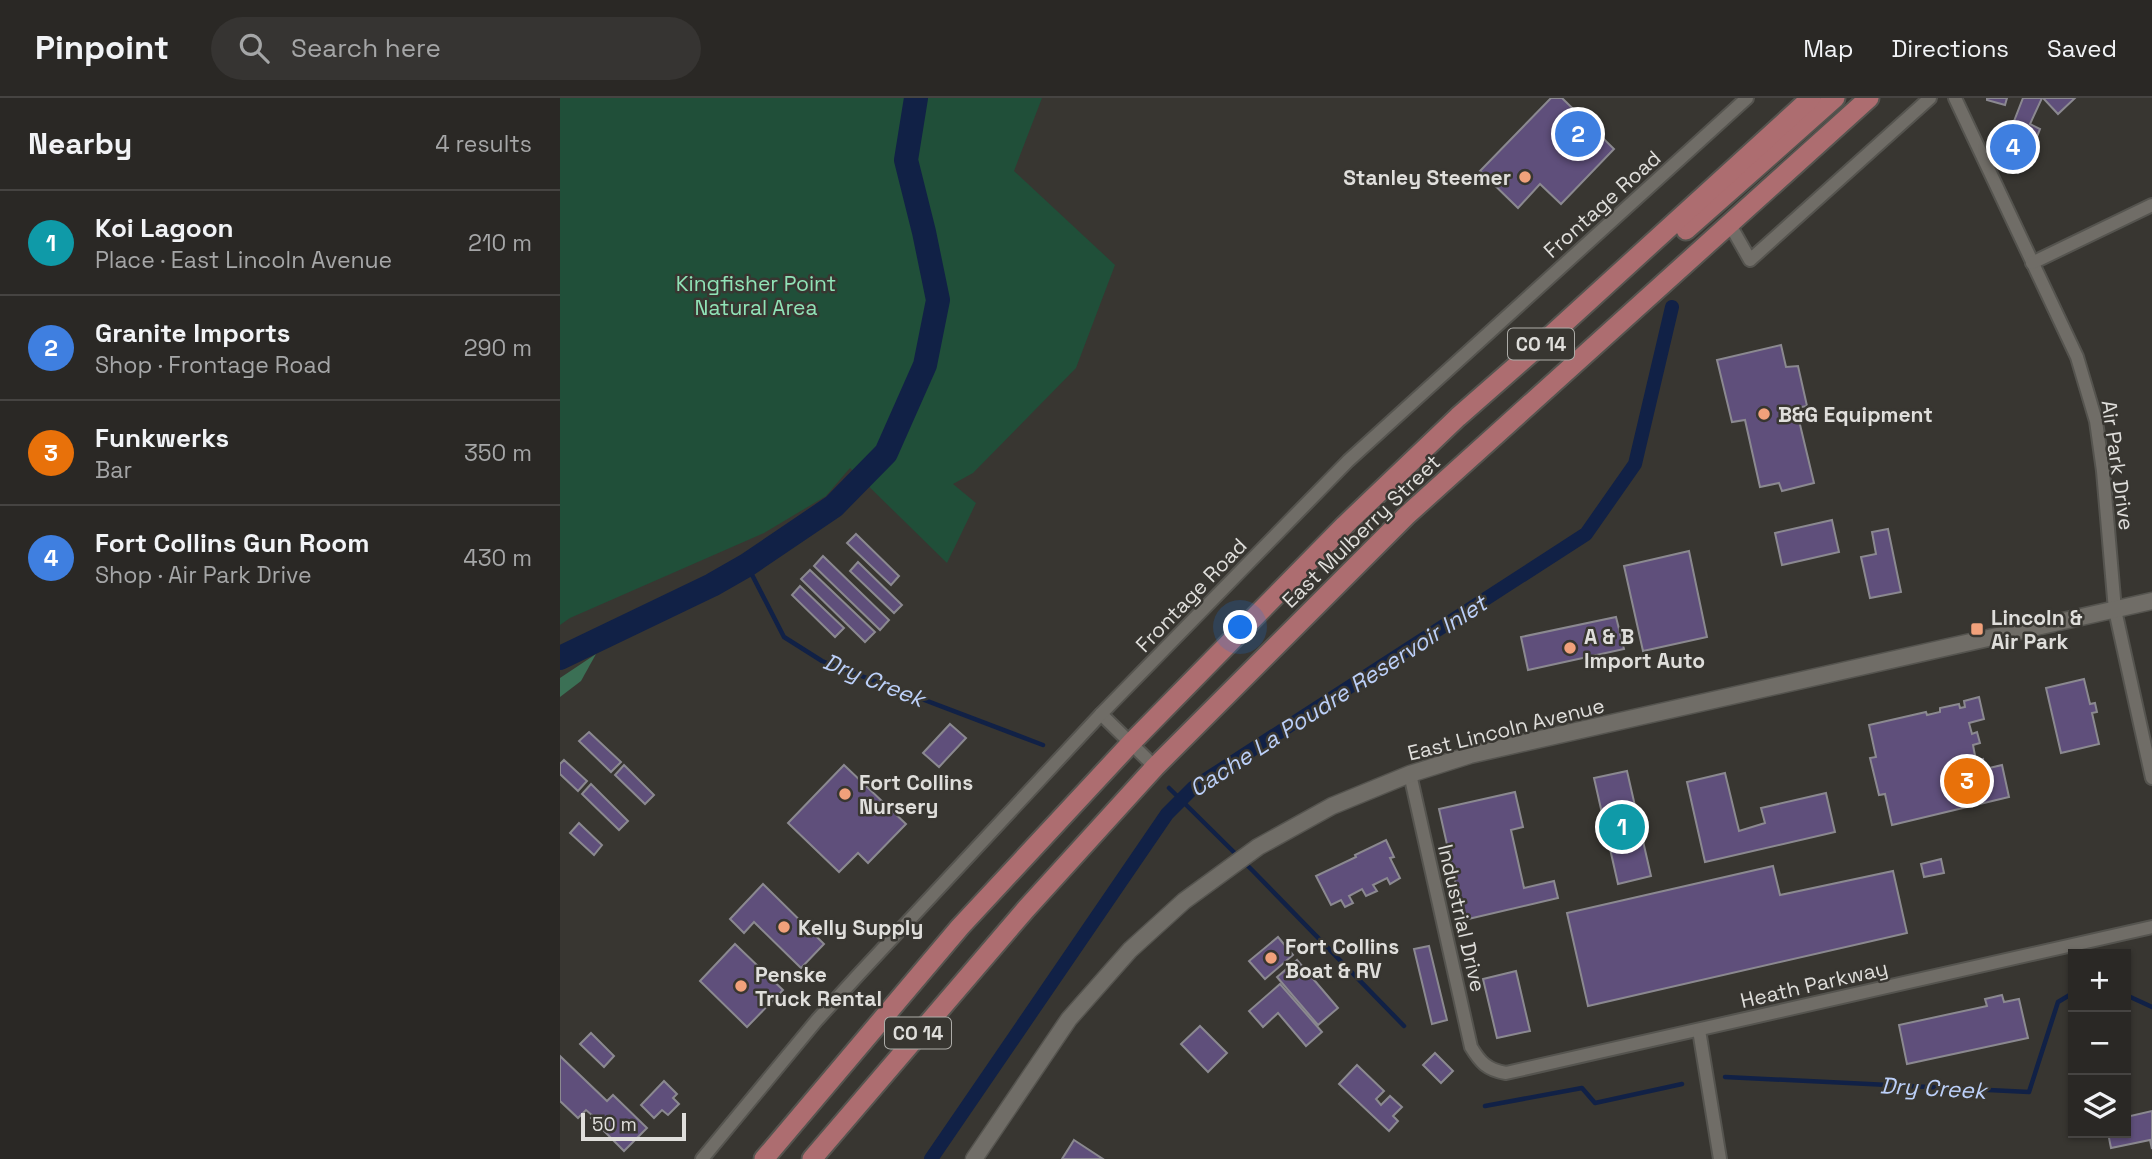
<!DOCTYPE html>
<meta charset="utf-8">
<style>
:root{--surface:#2a2825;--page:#363432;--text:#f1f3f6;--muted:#a5a6a7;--line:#464442;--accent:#d6ab8b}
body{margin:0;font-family:"Space Grotesk",sans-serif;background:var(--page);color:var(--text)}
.controls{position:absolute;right:21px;bottom:21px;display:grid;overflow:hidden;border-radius:0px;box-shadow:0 2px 5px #0004}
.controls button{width:63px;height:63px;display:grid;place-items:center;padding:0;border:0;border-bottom:2px solid var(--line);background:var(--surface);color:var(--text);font:35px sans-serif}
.scale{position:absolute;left:21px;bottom:18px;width:105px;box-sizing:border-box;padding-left:7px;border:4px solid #dfdedb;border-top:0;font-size:19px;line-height:24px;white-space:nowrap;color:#dfdedb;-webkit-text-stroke:5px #383631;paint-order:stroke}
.you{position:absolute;left:681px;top:530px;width:24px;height:24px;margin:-18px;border:5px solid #fff;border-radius:50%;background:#1a73e8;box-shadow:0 0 0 10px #1a73e833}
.badge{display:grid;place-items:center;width:46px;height:46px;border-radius:50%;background:var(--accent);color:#fff;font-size:23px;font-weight:700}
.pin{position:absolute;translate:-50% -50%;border:4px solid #fff;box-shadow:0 2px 7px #0006}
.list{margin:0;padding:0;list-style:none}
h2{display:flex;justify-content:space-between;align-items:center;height:91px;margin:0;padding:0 28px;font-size:30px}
h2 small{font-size:23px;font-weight:400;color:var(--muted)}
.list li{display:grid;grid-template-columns:46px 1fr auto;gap:21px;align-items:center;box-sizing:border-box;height:105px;padding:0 28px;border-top:2px solid var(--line)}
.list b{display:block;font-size:26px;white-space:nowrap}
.list p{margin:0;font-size:23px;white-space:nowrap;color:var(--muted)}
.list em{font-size:23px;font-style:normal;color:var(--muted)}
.icon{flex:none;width:38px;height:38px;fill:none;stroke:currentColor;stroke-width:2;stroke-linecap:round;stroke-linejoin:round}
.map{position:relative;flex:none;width:1592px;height:1061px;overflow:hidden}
header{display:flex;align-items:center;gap:42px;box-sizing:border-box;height:98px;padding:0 35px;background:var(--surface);border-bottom:2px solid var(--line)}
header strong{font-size:33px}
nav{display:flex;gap:38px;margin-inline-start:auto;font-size:24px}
.search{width:490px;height:63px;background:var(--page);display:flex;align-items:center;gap:18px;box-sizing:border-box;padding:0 24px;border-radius:38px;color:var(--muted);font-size:26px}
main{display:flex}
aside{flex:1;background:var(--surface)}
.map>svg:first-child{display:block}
.green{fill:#204f39}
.forest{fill:#3b7055}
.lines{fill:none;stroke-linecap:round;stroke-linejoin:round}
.stream{stroke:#112146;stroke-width:4.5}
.canal{stroke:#112146;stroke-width:14}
.river{stroke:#112146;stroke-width:24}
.building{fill:#5f4f7b;stroke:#8b8990;stroke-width:2}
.minor-casing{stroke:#55544f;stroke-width:16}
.tertiary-casing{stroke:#55544f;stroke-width:19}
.trunk-casing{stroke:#55544f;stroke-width:23}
.minor{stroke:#706d67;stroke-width:12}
.tertiary{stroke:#706d67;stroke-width:16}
.trunk{stroke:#ad6d70;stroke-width:19}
.poi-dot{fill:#f1a17b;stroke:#383631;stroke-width:2.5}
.labels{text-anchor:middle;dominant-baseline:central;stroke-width:5;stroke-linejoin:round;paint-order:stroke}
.shield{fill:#383631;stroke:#adaca8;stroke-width:2}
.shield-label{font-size:19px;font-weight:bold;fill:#dfdedb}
.poi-label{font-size:21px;font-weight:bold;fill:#dfdedb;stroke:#383631;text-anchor:start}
.street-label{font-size:21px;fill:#dfdedb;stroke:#383631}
.park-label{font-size:21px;fill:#90e3b7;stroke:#383631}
.water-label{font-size:23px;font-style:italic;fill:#bcd0f9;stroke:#383631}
</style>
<header>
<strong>Pinpoint</strong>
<div class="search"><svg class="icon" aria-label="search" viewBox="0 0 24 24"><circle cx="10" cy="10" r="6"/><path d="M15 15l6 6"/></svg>Search here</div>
<nav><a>Map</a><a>Directions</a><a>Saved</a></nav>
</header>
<main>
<aside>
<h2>Nearby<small>4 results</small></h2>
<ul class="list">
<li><span class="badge" style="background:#0f9aa8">1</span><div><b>Koi Lagoon</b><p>Place · East Lincoln Avenue</p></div><em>210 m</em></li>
<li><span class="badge" style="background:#3f7fe0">2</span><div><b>Granite Imports</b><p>Shop · Frontage Road</p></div><em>290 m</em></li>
<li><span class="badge" style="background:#e8710a">3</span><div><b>Funkwerks</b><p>Bar</p></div><em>350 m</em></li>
<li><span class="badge" style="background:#3f7fe0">4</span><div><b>Fort Collins Gun Room</b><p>Shop · Air Park Drive</p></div><em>430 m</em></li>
</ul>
</aside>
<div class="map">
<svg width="1592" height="1061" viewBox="0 0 1592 1061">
<rect width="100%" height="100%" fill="#383631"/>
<path class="green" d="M0 0H482L454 73 555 167 516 270 413 375 393 386 416 405 387 465 290 370 266 398 204 435 10 520 0 527Z"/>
<path class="forest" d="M36 556 21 583 0 599V580Z"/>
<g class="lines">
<g class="stream">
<path d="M187 467 224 539 262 563 483 647"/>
<path d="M609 690 693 773 844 928"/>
<path d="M1566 897 1592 909"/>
<path d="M1165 979 1469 994 1498 904 1513 895"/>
<path d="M925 1008 1022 990 1035 1005 1122 986"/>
</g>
<path class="canal" d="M371 1061 607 716 633 690 1026 436 1075 366 1112 209"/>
<path class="river" d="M0 560 152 487 187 467 274 408 326 355 365 267 378 202 364 134 346 62 356 0"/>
</g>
<g class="building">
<path d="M991 0H1002L1054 51 1001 106 980 86 958 110 920 73Z"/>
<path d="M1427 0H1447L1445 7 1427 2Z"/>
<path d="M1463 0H1482L1470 26 1480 31 1464 72 1458 75 1444 49Z"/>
<path d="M1483 0H1515L1498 16Z"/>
<path d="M1221 247 1226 269 1238 268 1247 308 1236 310 1254 385 1222 393 1219 385 1200 389 1185 322 1172 324 1157 262Z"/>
<path d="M1272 422 1279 454 1222 467 1215 435Z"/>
<path d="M1328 431 1341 494 1310 500 1301 459 1316 456 1312 434Z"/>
<path d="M296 436 339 478 331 487 287 445Z"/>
<path d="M1129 453 1147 539 1083 553 1064 468Z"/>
<path d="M263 458 329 522 320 532 254 468Z"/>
<path d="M298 464 342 507 334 515 290 473Z"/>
<path d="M250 472 315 534 305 544 241 481Z"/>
<path d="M240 488 284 530 275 539 232 497Z"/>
<path d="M1056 519 1064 551 968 572 961 539Z"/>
<path d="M1524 581 1530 606 1535 605 1537 614 1532 615 1539 646 1501 655 1486 590Z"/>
<path d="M1419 599 1424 621 1409 625 1412 636 1417 634 1420 645 1413 647 1416 663 1423 661 1425 671 1442 667 1449 699 1332 727 1325 696 1319 697 1310 660 1316 659 1309 627 1366 614 1367 617 1380 614V610L1399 606 1400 610 1405 609 1404 603Z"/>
<path d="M390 626 406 640 379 669 363 655Z"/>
<path d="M29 634 61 664 51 674 19 643Z"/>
<path d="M4 662 27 683 18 693 0 676V666Z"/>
<path d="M64 667 94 697 85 706 55 677Z"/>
<path d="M284 667 346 726 308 765 298 755 279 774 228 725Z"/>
<path d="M1067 673 1091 778 1058 786 1034 680Z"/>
<path d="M1165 675 1179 733 1205 725 1201 710 1266 695 1275 734 1145 764 1127 684Z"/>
<path d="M31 686 68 723 59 732 22 696Z"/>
<path d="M955 694 963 729 951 732 964 790 994 783 998 800 904 822 879 711Z"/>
<path d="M19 725 42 747 34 757 10 735Z"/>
<path d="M826 742 834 759 830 760 840 780 830 786 827 780 813 787 817 793 806 798 802 791 789 798 793 805 785 809 781 802 771 807 756 778 796 759 795 757Z"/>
<path d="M1381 761 1384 775 1364 779 1361 766Z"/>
<path d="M1213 768 1220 797 1333 773 1347 835 1028 908 1007 815Z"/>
<path d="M203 786 264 846 241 870 194 824 184 835 170 821Z"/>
<path d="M718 839 733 857 705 881 689 863Z"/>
<path d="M175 846 223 892 187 929 140 883Z"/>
<path d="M869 848 887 922 872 926 854 851Z"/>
<path d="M737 862 778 910 758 927 717 879Z"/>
<path d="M956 873 970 933 937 940 923 881Z"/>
<path d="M720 886 762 934 746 948 718 915 703 929 689 913Z"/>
<path d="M1442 897 1444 904 1459 901 1468 940 1347 966 1339 927 1427 908 1425 901Z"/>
<path d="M640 928 667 955 648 974 621 946Z"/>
<path d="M31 935 54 958 44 969 20 946Z"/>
<path d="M875 955 893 973 881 985 863 967Z"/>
<path d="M0 958 47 1003 53 997 87 1030 64 1053 31 1020 33 1018 26 1012 18 1020 0 1003Z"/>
<path d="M797 967 824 993 816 1001 821 1007 830 998 842 1009 833 1018 838 1023 829 1033 779 986Z"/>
<path d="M104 983 117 996 113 1000 119 1006 108 1017 102 1012 94 1020 81 1007Z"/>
<path d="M1592 1013V1051L1590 1042 1551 1050 1548 1035H1566V1019Z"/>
<path d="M514 1042 543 1061H502Z"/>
</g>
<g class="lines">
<g class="minor-casing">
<g id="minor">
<path d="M1395 0 1517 259 1536 323 1543 373 1555 512 1592 680"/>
<path d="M1169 125 1190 162 1370 0"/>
<path d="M1472 165 1592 107"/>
<path d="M541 616 595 669"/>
<path d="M850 676 911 949C920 964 927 972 946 975L1592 829"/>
<path d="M1139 932 1160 1061"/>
<path d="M142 1061 257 922 300 875 541 616 788 363 1187 0"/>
</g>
</g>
<g class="tertiary-casing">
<path id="tertiary" d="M414 1061 509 921 570 852 624 803 698 749 772 708 850 676 910 657 1592 503"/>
</g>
<g class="trunk-casing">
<g id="trunk">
<path d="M1126 132 1275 0"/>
<path d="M204 1061 400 829 571 645 785 427 898 319 987 241 1251 0"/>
<path d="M252 1061 466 811 595 669 846 418 1309 0"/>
</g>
</g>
<use href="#minor" class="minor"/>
<use href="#tertiary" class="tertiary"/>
<use href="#trunk" class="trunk"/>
</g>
<g class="poi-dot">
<circle cx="965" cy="79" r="7"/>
<circle cx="1204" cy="316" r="7"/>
<rect x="1410" y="524" width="14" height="14" rx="3.5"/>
<circle cx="1010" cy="550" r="7"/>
<circle cx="285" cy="696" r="7"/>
<circle cx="224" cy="829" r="7"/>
<circle cx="711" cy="860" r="7"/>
<circle cx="181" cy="888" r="7"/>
</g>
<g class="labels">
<g class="shield">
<rect x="948" y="230.5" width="66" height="31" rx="5"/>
<rect x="325" y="919.5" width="66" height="31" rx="5"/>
</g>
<g class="shield-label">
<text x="981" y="246">CO 14</text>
<text x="358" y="935">CO 14</text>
</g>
<g class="poi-label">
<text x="951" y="79" text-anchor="end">Stanley Steemer</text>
<text x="1218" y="316">B&amp;G Equipment</text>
<text x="1431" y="519">Lincoln &amp;<tspan x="1431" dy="24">Air Park</tspan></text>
<text x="1024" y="538">A &amp; B<tspan x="1024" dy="24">Import Auto</tspan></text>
<text x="299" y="684">Fort Collins<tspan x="299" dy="24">Nursery</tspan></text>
<text x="238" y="829">Kelly Supply</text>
<text x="725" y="848">Fort Collins<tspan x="725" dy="24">Boat &amp; RV</tspan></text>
<text x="195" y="876">Penske<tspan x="195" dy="24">Truck Rental</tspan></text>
</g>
<g class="street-label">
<text transform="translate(1042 106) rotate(-42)">Frontage Road</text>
<text transform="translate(1558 367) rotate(82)">Air Park Drive</text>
<text transform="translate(801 433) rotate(-44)">East Mulberry Street</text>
<text transform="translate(631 497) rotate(-46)">Frontage Road</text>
<text transform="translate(946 631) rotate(-14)">East Lincoln Avenue</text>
<text transform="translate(902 820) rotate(77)">Industrial Drive</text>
<text transform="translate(1254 886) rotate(-13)">Heath Parkway</text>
</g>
<g class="park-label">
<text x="196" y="185">Kingfisher Point<tspan x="196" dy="24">Natural Area</tspan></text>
</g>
<g class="water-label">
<text transform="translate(314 582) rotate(22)">Dry Creek</text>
<text transform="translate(778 598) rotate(-33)">Cache La Poudre Reservoir Inlet</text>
<text transform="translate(1373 990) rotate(3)">Dry Creek</text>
</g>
</g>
</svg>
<div class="controls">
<button>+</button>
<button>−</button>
<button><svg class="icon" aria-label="layers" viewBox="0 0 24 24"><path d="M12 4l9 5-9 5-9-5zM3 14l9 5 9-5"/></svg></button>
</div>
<div class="scale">50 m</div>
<div class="you"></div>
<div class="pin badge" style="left:1062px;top:729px;background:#0f9aa8">1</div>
<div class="pin badge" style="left:1018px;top:36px;background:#3f7fe0">2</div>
<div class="pin badge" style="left:1407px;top:683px;background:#e8710a">3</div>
<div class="pin badge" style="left:1453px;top:49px;background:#3f7fe0">4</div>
</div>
</main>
